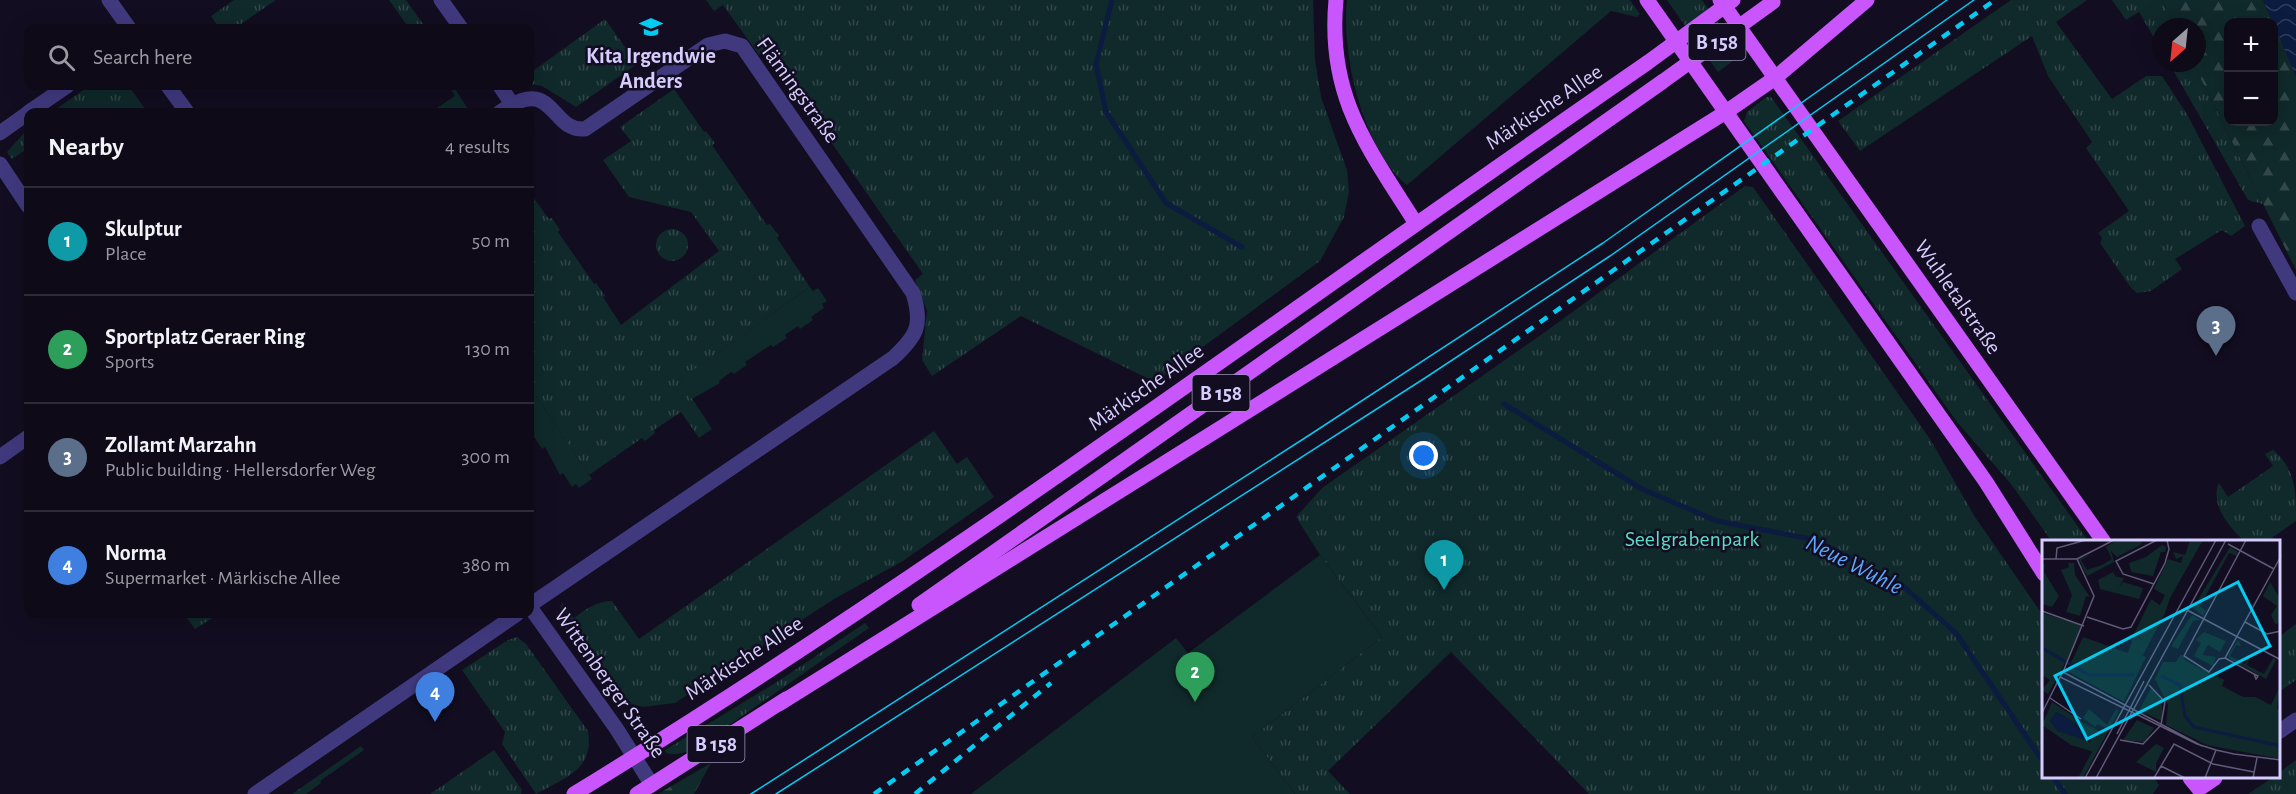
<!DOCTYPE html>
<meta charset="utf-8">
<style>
:root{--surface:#0e0a18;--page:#171321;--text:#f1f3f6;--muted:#9b9aa2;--line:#2e2b37;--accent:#04cbf2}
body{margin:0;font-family:"Alegreya Sans",sans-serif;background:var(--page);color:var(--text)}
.controls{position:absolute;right:18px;top:18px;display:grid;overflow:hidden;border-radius:12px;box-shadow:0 6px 24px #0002}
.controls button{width:54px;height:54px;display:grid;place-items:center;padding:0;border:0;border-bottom:2px solid var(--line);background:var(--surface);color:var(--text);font:30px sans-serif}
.compass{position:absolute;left:2152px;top:18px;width:54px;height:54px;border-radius:50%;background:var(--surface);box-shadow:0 6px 24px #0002;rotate:207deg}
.you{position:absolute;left:1424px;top:456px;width:21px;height:21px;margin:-15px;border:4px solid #fff;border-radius:50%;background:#1a73e8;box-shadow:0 0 0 9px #1a73e833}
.badge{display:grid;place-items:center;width:39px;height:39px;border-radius:50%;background:var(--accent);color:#fff;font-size:20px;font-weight:700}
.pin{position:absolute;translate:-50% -50px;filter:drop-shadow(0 2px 3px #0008)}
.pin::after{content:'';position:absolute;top:32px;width:21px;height:18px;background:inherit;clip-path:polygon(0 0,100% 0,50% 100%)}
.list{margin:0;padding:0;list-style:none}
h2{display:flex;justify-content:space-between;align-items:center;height:78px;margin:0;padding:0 24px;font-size:26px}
h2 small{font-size:20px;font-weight:400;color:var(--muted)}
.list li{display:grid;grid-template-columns:39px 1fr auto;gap:18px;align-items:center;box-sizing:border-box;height:108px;padding:0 24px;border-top:2px solid var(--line)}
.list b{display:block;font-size:22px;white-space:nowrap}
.list p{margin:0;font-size:20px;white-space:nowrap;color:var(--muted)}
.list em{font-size:20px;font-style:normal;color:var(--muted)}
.icon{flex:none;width:33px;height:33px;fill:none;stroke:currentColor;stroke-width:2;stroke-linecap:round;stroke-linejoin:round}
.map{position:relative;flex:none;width:2296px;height:794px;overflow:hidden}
.search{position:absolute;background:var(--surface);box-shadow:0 6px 24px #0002;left:24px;top:24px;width:510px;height:66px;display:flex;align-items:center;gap:15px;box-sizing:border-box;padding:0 21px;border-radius:12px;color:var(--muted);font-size:22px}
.panel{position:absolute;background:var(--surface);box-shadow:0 6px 24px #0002;left:24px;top:108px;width:510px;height:510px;border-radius:12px}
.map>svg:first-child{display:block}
.grass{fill:url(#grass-tufts)}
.forest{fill:url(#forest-firs)}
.garden{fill:#10292a}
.water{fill:url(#water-waves)}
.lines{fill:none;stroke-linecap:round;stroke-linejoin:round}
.stream{stroke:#0c1c40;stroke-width:5}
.minor{stroke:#40397e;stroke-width:15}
.major{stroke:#c956fc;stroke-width:15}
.tram{stroke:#04cbf2;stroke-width:1.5}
.rail{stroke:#04cbf2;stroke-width:4.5;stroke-dasharray:9 8;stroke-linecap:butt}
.major-bridge{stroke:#c956fc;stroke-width:15}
.labels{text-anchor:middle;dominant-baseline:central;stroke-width:5;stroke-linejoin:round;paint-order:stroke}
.shield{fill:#120d20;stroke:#9b93bb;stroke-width:1.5}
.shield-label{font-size:21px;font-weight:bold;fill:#d6cdfe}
.poi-label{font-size:22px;font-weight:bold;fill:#d6cdfe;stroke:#120d20}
.street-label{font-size:22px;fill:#d6cdfe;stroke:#120d20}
.park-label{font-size:22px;fill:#5bdcc4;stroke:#120d20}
.water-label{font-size:24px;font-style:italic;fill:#5da8fc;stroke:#120d20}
.inset-river{fill:none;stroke:#0c1c40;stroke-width:3}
.inset-road{fill:none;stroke:#605a79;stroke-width:1.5}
.view{fill:#04cbf2;fill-opacity:0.15;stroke:#04cbf2;stroke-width:3}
.inset-edge{fill:none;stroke:#d6cdfe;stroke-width:3}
</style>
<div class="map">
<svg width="2296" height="794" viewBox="0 0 2296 794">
<defs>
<pattern id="grass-tufts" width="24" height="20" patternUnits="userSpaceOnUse" patternTransform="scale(1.5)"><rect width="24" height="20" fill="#10292a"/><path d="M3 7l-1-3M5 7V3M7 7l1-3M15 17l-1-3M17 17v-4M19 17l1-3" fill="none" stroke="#32474a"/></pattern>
<pattern id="forest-firs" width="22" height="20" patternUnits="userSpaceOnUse" patternTransform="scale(1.5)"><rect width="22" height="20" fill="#10292a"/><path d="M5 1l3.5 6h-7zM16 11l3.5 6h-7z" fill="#32474a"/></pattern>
<pattern id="water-waves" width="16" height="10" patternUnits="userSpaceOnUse" patternTransform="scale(1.5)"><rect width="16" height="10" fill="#0c1c40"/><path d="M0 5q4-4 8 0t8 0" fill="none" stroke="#2f3c5d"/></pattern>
</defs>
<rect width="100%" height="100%" fill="#120d20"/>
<g class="grass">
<path d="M234 0H276L235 28H219L211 16Z"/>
<path d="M389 0H406L426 28H409Z"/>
<path d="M706 0H1313L1315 60 1321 97 1347 170 1349 192 1344 217 1320 261 1155 382 1021 316 932 376 922 360 927 311 915 280 923 274 767 50 759 55 723 5 714 11Z"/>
<path d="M1347 0H1630L1640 14 1637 17 1611 11 1407 185C1363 149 1341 54 1347 0Z"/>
<path d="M1667 0H1702L1741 55 1718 72Z"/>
<path d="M2011 0H2087L2056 22 2112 99 2146 76H2162L2188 116 2245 226 2231 236 2222 230 2175 259 2182 269 2151 291 2137 293 2131 288 2100 243 2102 238 2098 233 2129 211 2086 148 2092 142 2048 76 2032 36 1860 151 1838 121Z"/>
<path d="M2112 0H2162L2176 27H2161V50L2139 12 2126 20Z"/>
<path d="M605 19 637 64 576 107 542 86 530 84V73Z"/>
<path d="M2169 63H2193L2263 204 2248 200Z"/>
<path d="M89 86H129L147 112H52Z"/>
<path d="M449 86H459L455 89 470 112H431L455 96Z"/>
<path d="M674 89 704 132 706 131 715 143 712 145 767 225 770 224 779 236 777 238 810 287 680 380 712 429 699 438 681 412 654 430 655 433 645 441 642 438 589 475 530 387V193L549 219 552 218 560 230 558 232 594 284 596 283 605 296 603 297 621 325 719 251 691 212 629 197 603 160 631 141 620 127Z"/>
<path d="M1766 97H1771L2089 542H2052L2011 484 1957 422 1744 121 1747 112Z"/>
<path d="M25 132 28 138V148L12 159 7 152Z"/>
<path d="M1745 186 1753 187 1930 439 1975 517 2044 617V778H2154L2159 785 2153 794H1589L1451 652 1328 771 1350 794H1295L1252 737 1382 637 1320 555 1296 517 1322 488 1545 332Z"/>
<circle cx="672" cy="245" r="16"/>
<path d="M934 431 957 464 967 457 994 497 903 561 834 599 675 703 643 707 628 703 557 619 562 603 574 618C586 609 596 601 612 601L639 639Z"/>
<path d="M2273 450C2296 469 2296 492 2296 521L2266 542H2245C2230 528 2209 504 2219 483L2228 497 2273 466 2265 454Z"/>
<path d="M184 614H219L195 629Z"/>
<path d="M865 623 869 628 709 739C696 747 682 758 666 753L665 750 670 747 780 680Z"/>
<path d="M2296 624V680L2280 691V636Z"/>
<path d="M517 637 526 644 588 731C595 770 564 778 536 794L502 744 505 732 462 670 508 640Z"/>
<path d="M361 746 364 750 320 781 321 783 306 794H292Z"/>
<path d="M494 750 522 790 521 794H430Z"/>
<path d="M2296 760V794H2248L2272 778H2280V772Z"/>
</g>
<g class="forest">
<path d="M2162 0H2263L2273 22H2228V122H2274V24L2296 76V270L2193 63H2197V27H2176Z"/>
<path d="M711 763 694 794H658Z"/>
</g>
<g class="garden">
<path d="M810 287 813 291 818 288 827 301 822 304 824 308 811 317 813 320 800 329 798 326 785 335 787 338 773 347 771 345 745 362 747 365 734 374 731 372 719 381 720 383 692 399 679 380Z"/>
<path d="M530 387 592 479 579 488 576 484 572 487 563 473 560 475 545 447 542 449 533 435 535 434 530 426Z"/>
<path d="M1320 555 1382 637 1252 737 1295 794H971L1176 638 1188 653Z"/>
</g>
<path class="water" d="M2263 0H2296V76Z"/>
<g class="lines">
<g class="stream">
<path d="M1112 0 1096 64 1106 112 1166 203 1242 247"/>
<path d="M1504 404 1642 489 1717 521 1816 540 1904 587 1956 633 2044 763"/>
<path d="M2054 778 2065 794"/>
</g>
<g class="minor">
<path d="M109 0 129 28"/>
<path d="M441 0 461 28"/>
<path d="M168 86 187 112"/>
<path d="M500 86 512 104"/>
<path d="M29 112 67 86"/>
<path d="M500 112C555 73 549 132 585 129L708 45 725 41 742 46 913 293C923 325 917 336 893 358L530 605"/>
<path d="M0 133 28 113"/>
<path d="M0 164 28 206"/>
<path d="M2259 226 2296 293"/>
<path d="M0 457 28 437"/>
<path d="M530 607 616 728 652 785"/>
<path d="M2280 731 2296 720"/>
<path d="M255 794 517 614"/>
</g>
<g class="major">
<path d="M1336 0C1327 96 1367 146 1415 222"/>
<path d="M1647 0 1986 482 2044 574"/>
<path d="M1720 0 2104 542"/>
<path d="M919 605 1662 82"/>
<path d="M779 704 1726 112 1775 78 1867 0"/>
<path d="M2190 778 2199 789 2215 778"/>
<path d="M574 794C943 568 1291 308 1647 63"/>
<path d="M637 794 786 699"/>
</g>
<g class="tram">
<path d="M751 794 1311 434 1603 243 1947 0"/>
<path d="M776 794 1425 378 1610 256 1974 0"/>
</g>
<g class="rail">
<path d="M874 794 1995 0"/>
<path d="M915 794 1051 683"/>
</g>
<g class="major-bridge">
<path d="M1647 63 1733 0"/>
<path d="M1662 82 1773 2"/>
</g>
</g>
<defs>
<g id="school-bare" transform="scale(1.8)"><path d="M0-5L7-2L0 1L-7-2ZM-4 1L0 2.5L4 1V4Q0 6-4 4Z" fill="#04cbf2" stroke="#120d20" stroke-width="2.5" paint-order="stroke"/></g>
</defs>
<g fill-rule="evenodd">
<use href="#school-bare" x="651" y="27"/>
</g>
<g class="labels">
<g class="shield">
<rect x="1688.5" y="24" width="57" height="36" rx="4.5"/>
<rect x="1192.5" y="375" width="57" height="36" rx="4.5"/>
<rect x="687.5" y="726" width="57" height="36" rx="4.5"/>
</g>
<g class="shield-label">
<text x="1717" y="42">B 158</text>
<text x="1221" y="393">B 158</text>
<text x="716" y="744">B 158</text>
</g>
<g class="poi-label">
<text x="651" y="56">Kita Irgendwie<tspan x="651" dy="25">Anders</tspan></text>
</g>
<g class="street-label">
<text transform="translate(798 90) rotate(54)">Flämingstraße</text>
<text transform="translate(1544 107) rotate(-34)">Märkische Allee</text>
<text transform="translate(1958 297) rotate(55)">Wuhletalstraße</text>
<text transform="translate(1146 387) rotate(-35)">Märkische Allee</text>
<text transform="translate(744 658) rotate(-33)">Märkische Allee</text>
<text transform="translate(610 683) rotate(55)">Wittenberger Straße</text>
</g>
<g class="park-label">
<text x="1692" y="539">Seelgrabenpark</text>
</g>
<g class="water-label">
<text transform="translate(1854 565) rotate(27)">Neue Wuhle</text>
</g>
</g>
<g transform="translate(2042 540)">
<rect width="238" height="238" fill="#120d20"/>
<path d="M75 0H98L100 4 75 17 69 11 72 22 45 36 37 19 50 14 39 20 45 30 60 25 70 19 64 7ZM148 0H161L128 58 112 49 126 19 139 23 141 16 134 19 131 12 143 15ZM120 5 124 7 123 12H119L111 36 89 32 87 23 104 17ZM188 7 196 12 195 16 187 13 158 66 164 71 161 76 151 68ZM26 23H32L33 35 48 57 44 56 38 76 24 72 30 55 19 30 27 27ZM3 24 2 32 17 56 10 67 0 64V26ZM71 32 74 37 82 38 77 47 81 42 101 48 97 59 58 49 56 40ZM228 42 238 59V83L233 84 229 75 235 66 221 56ZM0 73 39 85 33 105 6 154 0 150 8 140 0 135ZM150 75 159 80 151 81 136 109 129 106ZM162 92 184 101 178 112 166 105 164 108 161 115 174 117 171 126 152 116 159 103 154 100ZM87 94 99 98 93 111 104 117 82 162 25 131 41 97 86 113 91 98ZM196 100 199 106 194 105 188 116 199 122 203 124 209 112 205 125 222 134 231 118 234 120 224 139 188 119 186 116ZM139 114 144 121 182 140 180 146 201 157H213L229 165 238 146 235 169 238 171V219L165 205 124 185 126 165 113 139 121 122H134ZM109 148 120 159V181L97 171ZM74 169 77 171 41 238H36L59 195 40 181 57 191 64 188 56 184 53 187 41 178 47 169 65 185ZM95 180 112 188 102 202 81 200ZM114 204 122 208 114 223V232L94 222Z" fill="#10292a"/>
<path d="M10 162 59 195 52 212 29 205 0 185ZM14 172 29 180 50 199 48 202 9 183Z" fill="#10292a" fill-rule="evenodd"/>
<path d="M123 55 128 58 123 73 101 115 92 111 99 98 92 94 109 59 118 65Z" fill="#10292a"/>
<path d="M14 172 29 180 49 202 15 191 8 180Z" fill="#0c1c40"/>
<path class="inset-river" d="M0 108 47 135H92M119 136 138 145 143 176 152 187 239 206"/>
<path class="inset-road" d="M204 0 142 116 167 132 177 119 183 118 239 16M186 4 232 29M0 19H35L72 0M14 19 15 8 44 0M112 44 81 34 74 21 115 0M145 70 239 120M0 71 42 86M45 77 81 89 89 87 123 23 127 9 125 0M203 82 225 94 239 91M183 118 212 134 214 139 216 136 212 134M21 132 52 56 35 19M8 158 39 179M0 173 18 137M75 194 102 141M78 200 101 204 119 185 123 162 107 145M160 206 21 132 18 137 155 204 174 210 192 214 239 220M119 226 143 238M43 238 174 0M54 238 184 0M112 238 132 204 171 224 212 232M163 238 174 210M211 238 215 218"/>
<path class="view" d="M196 42 228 106 45 199 13 136Z"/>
<rect width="238" height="238" class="inset-edge"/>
</g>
</svg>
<div class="controls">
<button>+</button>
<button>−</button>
</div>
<svg class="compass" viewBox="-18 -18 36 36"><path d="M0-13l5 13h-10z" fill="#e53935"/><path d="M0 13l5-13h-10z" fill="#9b9aa2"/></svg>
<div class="you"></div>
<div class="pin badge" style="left:1444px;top:590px;background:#0f9aa8">1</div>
<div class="pin badge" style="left:1195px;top:702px;background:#2e9e5b">2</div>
<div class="pin badge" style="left:2216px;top:356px;background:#5c6f8a">3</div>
<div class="pin badge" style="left:435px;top:722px;background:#3f7fe0">4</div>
<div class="search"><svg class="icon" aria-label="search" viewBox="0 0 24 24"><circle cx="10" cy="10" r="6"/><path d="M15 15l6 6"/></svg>Search here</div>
<section class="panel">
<h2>Nearby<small>4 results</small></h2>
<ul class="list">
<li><span class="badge" style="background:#0f9aa8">1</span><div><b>Skulptur</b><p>Place</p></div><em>50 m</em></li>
<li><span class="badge" style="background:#2e9e5b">2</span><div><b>Sportplatz Geraer Ring</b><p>Sports</p></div><em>130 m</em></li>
<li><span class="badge" style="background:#5c6f8a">3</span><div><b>Zollamt Marzahn</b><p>Public building · Hellersdorfer Weg</p></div><em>300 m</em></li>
<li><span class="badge" style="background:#3f7fe0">4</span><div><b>Norma</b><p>Supermarket · Märkische Allee</p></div><em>380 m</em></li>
</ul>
</section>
</div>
